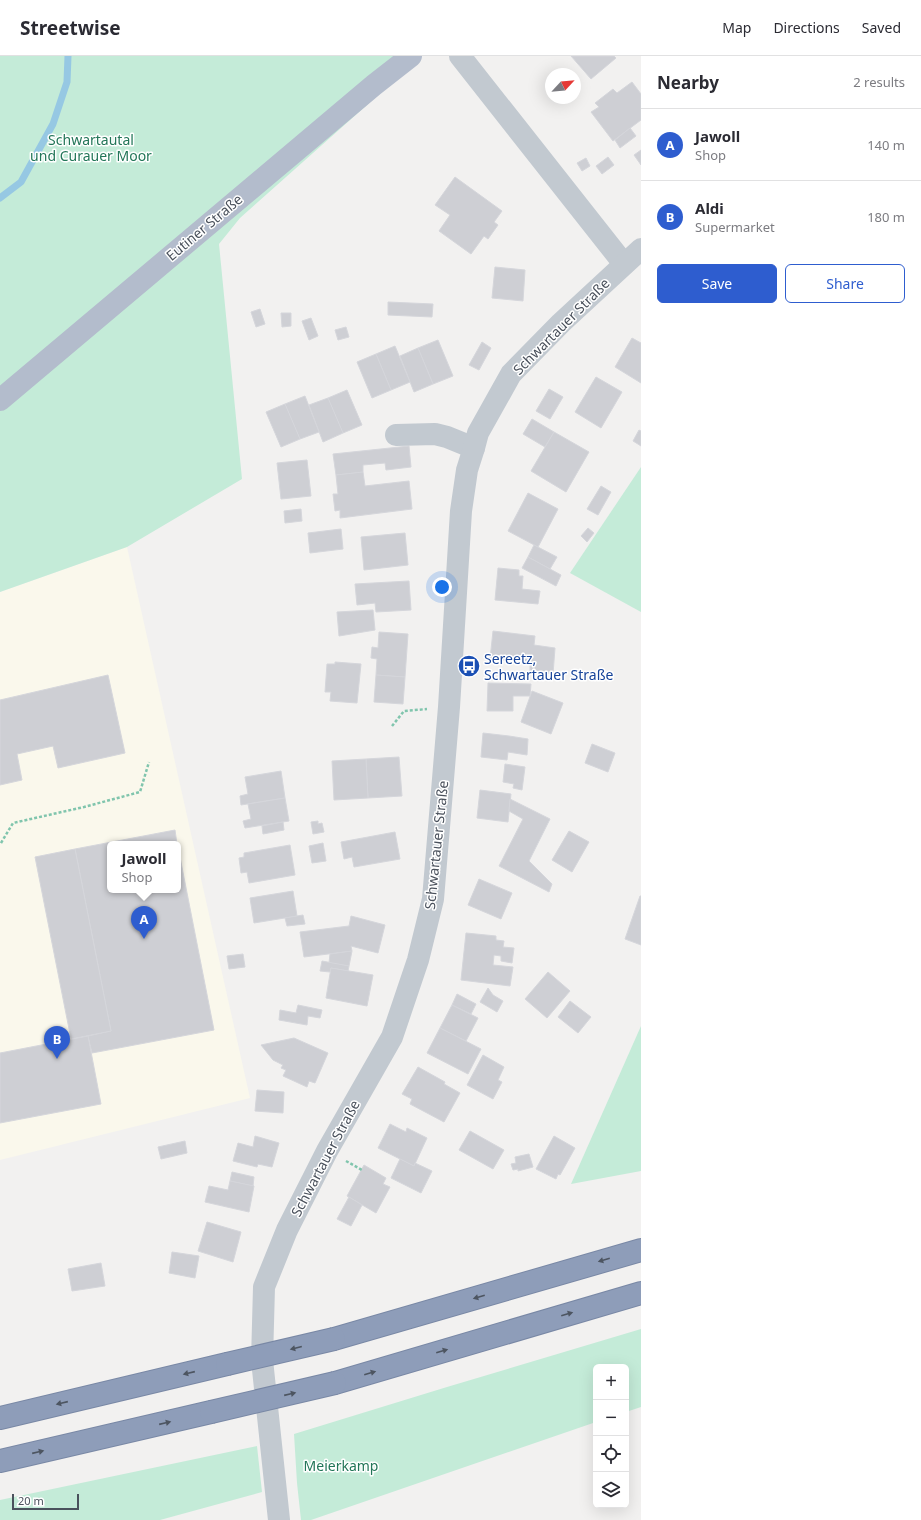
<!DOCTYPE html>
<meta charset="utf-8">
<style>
:root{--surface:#fff;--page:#f2f2f3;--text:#2b2b33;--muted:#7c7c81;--line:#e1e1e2;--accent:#2e5dcf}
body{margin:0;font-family:"Noto Sans",sans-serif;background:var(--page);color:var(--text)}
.controls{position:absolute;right:12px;bottom:12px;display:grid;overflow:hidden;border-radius:6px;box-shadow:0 4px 16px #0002}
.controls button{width:36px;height:36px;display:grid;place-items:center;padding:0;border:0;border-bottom:1px solid var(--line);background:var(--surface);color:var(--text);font:20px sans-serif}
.compass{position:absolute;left:545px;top:12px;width:36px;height:36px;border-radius:50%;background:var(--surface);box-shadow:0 4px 16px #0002;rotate:64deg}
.scale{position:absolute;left:12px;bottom:10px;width:67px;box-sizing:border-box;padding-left:4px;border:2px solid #4a515c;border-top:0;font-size:11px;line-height:14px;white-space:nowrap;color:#4a515c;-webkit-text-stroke:3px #fff;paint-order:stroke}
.you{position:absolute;left:442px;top:531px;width:14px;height:14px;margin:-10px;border:3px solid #fff;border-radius:50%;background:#1a73e8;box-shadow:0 0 0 6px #1a73e833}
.badge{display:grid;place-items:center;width:26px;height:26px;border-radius:50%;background:var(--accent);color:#fff;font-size:13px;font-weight:700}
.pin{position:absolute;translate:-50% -33px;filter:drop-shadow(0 1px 2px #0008)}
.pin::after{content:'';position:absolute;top:21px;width:14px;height:12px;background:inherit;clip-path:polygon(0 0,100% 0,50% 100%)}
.popup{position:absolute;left:107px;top:785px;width:74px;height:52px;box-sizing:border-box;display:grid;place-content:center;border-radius:6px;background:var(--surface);filter:drop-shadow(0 1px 3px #0005);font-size:13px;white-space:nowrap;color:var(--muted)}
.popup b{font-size:15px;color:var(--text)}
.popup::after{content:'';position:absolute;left:50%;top:100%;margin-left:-8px;border:8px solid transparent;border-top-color:var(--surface)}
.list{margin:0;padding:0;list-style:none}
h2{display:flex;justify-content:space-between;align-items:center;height:52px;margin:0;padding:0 16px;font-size:17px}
h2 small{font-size:13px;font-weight:400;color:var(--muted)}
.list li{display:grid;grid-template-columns:26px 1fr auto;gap:12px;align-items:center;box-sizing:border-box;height:72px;padding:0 16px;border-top:1px solid var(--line)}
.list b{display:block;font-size:15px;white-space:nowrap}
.list p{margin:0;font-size:13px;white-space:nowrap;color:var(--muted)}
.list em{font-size:13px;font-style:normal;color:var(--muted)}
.actions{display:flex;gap:8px;padding:12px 16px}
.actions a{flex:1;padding:9px 0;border:1px solid var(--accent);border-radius:6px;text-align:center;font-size:14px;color:var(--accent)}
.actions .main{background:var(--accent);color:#fff}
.icon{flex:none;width:22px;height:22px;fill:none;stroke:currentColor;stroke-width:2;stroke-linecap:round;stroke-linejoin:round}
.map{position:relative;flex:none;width:641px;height:1464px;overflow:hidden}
header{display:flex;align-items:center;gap:24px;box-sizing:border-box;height:56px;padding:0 20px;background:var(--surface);border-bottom:1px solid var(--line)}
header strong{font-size:19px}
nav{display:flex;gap:22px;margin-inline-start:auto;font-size:14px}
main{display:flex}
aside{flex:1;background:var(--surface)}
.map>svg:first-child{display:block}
.commercial{fill:#faf8ec;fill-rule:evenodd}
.green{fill:#c4ebd8}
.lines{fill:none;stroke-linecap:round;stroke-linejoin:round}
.stream{stroke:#96c8e3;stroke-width:7}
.building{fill:#cecfd4;stroke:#d5d6db}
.highway-casing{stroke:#7988a5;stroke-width:24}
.path{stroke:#80c5ad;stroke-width:2.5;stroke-dasharray:3 2;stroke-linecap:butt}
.minor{stroke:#c2c9d0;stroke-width:22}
.major{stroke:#b3bccc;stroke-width:22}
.highway{stroke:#8e9db9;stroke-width:22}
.highway-bridge-casing{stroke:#7988a5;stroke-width:24;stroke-linecap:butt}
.highway-bridge{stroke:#8e9db9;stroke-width:22}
.oneway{fill:#4d5561}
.labels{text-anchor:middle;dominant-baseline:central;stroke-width:3;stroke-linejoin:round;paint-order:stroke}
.park-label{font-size:14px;fill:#227658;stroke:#fff}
.street-label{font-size:14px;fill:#4a515c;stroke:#fff}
.transit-label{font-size:14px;fill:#164399;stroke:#fff;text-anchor:start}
</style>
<header>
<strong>Streetwise</strong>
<nav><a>Map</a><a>Directions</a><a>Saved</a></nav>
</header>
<main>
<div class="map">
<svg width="641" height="1464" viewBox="0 0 641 1464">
<rect width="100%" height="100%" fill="#f2f1f0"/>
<path class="commercial" d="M127 491 250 1042 0 1104V536ZM110 788H178V834H110Z"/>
<g class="green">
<path d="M0 0H422L240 162 219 188 242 423 127 491 0 536Z"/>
<path d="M641 411V556L570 517Z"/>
<path d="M641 970V1115L571 1128Z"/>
<path d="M641 1273V1351L626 1356V1311H596V1366L311 1464H301L297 1427 294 1378 447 1331Z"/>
<path d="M257 1390 262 1436 160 1464H0V1444Z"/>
</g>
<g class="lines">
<path class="stream" d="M0 142 21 126 53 68 67 26 68 0"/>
</g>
<g class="building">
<path d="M571 0H614L616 2 591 23Z"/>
<path d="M632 26 641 38V64L613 85 591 56 599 51 595 47 613 33 617 37Z"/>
<path d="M630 72 636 80 620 92 615 84Z"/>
<path d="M641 94V109L634 99Z"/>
<path d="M608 101 614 109 602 118 596 110Z"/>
<path d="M586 102 590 110 582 115 577 107Z"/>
<path d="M455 121 502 155 494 166 498 169 488 183 484 180 471 198 439 175 450 159 435 149Z"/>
<path d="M495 211 525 214 523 245 492 242Z"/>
<path d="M388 246 433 248 432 261 388 259Z"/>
<path d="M260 253 265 268 256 271 251 256Z"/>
<path d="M281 257H291V270L282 271Z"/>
<path d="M311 262 318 280 309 284 302 265Z"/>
<path d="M346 271 349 281 338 284 335 274Z"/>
<path d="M632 282 641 287V327L615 311Z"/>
<path d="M438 284 453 320 433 328 418 292Z"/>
<path d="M482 286 491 292 479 314 469 309Z"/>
<path d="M395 290 410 326 391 334 376 298Z"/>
<path d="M418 292 433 328 414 336 400 300Z"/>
<path d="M376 298 391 334 372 342 357 306Z"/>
<path d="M596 321 622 336 601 372 575 356Z"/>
<path d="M549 333 563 341 550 363 536 355Z"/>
<path d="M347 334 362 369 343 377 328 342Z"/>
<path d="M305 340 319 376 300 383 285 348Z"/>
<path d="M328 342 343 377 323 386 309 349Z"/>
<path d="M285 348 300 383 281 391 266 356Z"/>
<path d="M532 363 554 376 545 391 523 378Z"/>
<path d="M639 374 641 375V390L633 385Z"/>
<path d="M554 376 589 396 566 436 531 415Z"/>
<path d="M409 390 411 411 386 414 385 407 363 409V416L336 419 333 398Z"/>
<path d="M307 404 311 440 281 443 277 407Z"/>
<path d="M363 416 365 430 409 425 412 453 340 462V454L335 455 333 438H338L336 419Z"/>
<path d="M601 430 611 436 598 459 587 453Z"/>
<path d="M528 437 558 453 538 491 508 475Z"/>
<path d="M301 453 302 465 285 467 284 455Z"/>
<path d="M588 472 594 477 587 486 581 480Z"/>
<path d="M341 473 343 493 310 497 308 477Z"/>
<path d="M405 477 408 509 364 514 361 481Z"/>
<path d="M534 489 557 501 550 513 528 501Z"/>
<path d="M528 501 561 519 556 530 522 512Z"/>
<path d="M498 512 519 514V520H523L522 533 540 535 538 548 495 544Z"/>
<path d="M409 525 411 554 376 556 375 547 357 549 355 528Z"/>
<path d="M373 554 375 574 339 580 337 556Z"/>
<path d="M493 575 535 580 534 589 555 592 553 618 530 615V607L490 603Z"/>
<path d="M379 576 408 578 405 621 376 619 377 603 371 602 372 591 378 592Z"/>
<path d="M335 606 361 608 357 647 330 645 331 636H325L327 608H335Z"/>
<path d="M108 619 125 697 58 712 53 690 17 698 22 724 0 729V644Z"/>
<path d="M376 619 405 621 403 648 374 646Z"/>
<path d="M488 627 531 628 530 640H513V655H487Z"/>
<path d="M532 635 563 647 551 678 521 666Z"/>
<path d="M483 677 509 680 528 683 527 699 508 696 507 704 481 701Z"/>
<path d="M592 688 615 697 608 716 585 707Z"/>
<path d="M399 701 402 740 368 742 366 703Z"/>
<path d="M366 703 368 742 334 744 332 705Z"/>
<path d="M505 708 525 711 522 734 513 732 514 728 503 726Z"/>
<path d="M281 715 285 742 241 749 240 740 248 738 245 721Z"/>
<path d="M480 734 511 738 508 766 477 762Z"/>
<path d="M285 742 289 765 245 772 243 765 251 763 248 748Z"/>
<path d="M510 743 550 763 529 805 552 828 549 836 499 810 523 763 509 755Z"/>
<path d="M318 765V768L322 767 324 776 313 778 311 766Z"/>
<path d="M283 766 284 774 263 778 262 770Z"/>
<path d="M175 774 177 788H110V834H178V791L214 974 92 997 88 980 111 975 75 793Z"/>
<path d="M569 775 589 786 572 816 552 804Z"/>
<path d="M395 776 400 803 354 811 352 801 344 803 341 786Z"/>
<path d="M323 787 326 805 312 807 309 790Z"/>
<path d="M290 789 295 819 249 827 247 816 241 817 239 802 244 801V797Z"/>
<path d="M75 793 111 975 71 983 35 801Z"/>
<path d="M479 823 512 837 501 863 468 849Z"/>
<path d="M293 835 297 860 254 867 250 842Z"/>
<path d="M640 840H641V889L625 883Z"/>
<path d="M303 859 305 868 287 870 285 862Z"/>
<path d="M351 860 385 869 378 897 351 890 352 895 304 901 300 876 349 870Z"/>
<path d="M466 877 496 880V884L504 885 503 891 514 892 512 907 501 905V900L494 899 493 909 513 911 510 930 461 924Z"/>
<path d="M352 895 349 910 329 907 330 898Z"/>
<path d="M243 898 245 911 229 913 227 900Z"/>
<path d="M322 905 349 910 348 915 331 912 330 916 320 915Z"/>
<path d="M331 912 373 919 367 950 326 942Z"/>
<path d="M548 916 570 935 547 962 525 943Z"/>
<path d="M488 932 493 939 503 945 497 956 480 946Z"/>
<path d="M457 938 476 948 471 958 452 949Z"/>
<path d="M570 945 591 961 578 977 558 961Z"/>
<path d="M298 949 322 954 320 962 308 960 307 969 279 964 280 954 296 957Z"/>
<path d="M452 949 478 962 466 985 440 972Z"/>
<path d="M440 972 481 993 468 1018 427 997Z"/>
<path d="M88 980 101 1048 0 1067V997Z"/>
<path d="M294 982 328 997 315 1027 309 1025 307 1031 283 1020 286 1014 281 1012 283 1009 273 1004 261 989Z"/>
<path d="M483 999 504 1011 498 1024 502 1026 493 1043 467 1029Z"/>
<path d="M418 1011 445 1026 444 1028 460 1037 444 1066 410 1048 412 1043 402 1038Z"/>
<path d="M257 1034 284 1036 283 1057 255 1055Z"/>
<path d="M390 1068 406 1076 407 1072 427 1082 414 1110 378 1092Z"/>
<path d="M470 1075 504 1094 493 1113 459 1094Z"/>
<path d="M255 1080 279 1087 272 1111 258 1108 257 1111 233 1105 238 1087 253 1091Z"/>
<path d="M554 1080 575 1092 560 1119 558 1118 556 1123 536 1113Z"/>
<path d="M185 1085 187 1097 161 1103 158 1091Z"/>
<path d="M529 1098 533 1111 518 1115V1113L513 1114 511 1108 516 1107 515 1101Z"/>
<path d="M400 1103 414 1110 415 1107 432 1115 421 1137 391 1122Z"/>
<path d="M364 1109 386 1122 383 1128 390 1131 376 1157 347 1140Z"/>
<path d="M232 1116 254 1121 253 1130 230 1125Z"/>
<path d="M230 1125 254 1130 249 1156 205 1146 209 1130 228 1134Z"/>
<path d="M349 1141 362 1149 351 1170 337 1163Z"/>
<path d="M207 1166 241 1176 233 1206 198 1195Z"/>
<path d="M172 1196 199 1200 195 1222 169 1217Z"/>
<path d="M101 1207 105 1230 72 1235 68 1213Z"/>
</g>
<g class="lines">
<g class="highway-casing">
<g id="highway">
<path d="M334 1283 641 1194"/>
<path d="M335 1327 641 1237"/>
<path d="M0 1362 227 1308"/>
<path d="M0 1405 211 1356"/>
</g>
</g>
<g class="path">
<path d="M392 670 404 655 427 653"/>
<path d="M1 787 13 767 84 751 140 736 149 706"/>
<path d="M346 1105 362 1114"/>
</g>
<g class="minor">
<path d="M460 0 624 208"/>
<path d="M396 379 435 378 447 381 474 392"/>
<path d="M279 1464 262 1304 264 1231 287 1174 327 1095 392 981 418 904 433 843 449 651 461 455 467 414 474 392 478 377 511 318 561 267 641 193"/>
</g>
<path class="major" d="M0 344 374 29 411 0"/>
<use href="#highway" class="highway"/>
<g class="highway-bridge-casing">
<g id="highway-bridge">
<path d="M227 1308 334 1283"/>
<path d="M211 1356 335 1327"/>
</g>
</g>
<use href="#highway-bridge" class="highway-bridge"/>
</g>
<defs><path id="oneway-solid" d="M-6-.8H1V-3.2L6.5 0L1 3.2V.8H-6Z"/></defs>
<g class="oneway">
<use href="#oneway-solid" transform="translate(604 1204) rotate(164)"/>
<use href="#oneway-solid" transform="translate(479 1241) rotate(164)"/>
<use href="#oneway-solid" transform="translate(567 1258) rotate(-16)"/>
<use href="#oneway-solid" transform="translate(296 1292) rotate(166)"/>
<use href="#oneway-solid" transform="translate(442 1295) rotate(-16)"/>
<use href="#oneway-solid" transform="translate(189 1317) rotate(167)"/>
<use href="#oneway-solid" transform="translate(370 1317) rotate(-16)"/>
<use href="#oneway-solid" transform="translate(290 1338) rotate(-13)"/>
<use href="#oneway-solid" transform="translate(62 1347) rotate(167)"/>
<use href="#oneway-solid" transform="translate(165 1367) rotate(-13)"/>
<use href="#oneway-solid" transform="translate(38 1396) rotate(-13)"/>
</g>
<defs>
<g id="bus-disc" transform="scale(1.15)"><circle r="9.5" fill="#1a4fb4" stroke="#fff"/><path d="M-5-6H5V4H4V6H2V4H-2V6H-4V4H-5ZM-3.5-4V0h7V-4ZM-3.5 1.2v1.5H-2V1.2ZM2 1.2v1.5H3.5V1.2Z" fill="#fff"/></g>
</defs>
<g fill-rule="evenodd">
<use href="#bus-disc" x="469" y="610"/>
</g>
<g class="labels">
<g class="park-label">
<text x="91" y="83">Schwartautal<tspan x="91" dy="16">und Curauer Moor</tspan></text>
<text x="341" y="1409">Meierkamp</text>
</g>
<g class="street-label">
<text transform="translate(204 171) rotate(-40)">Eutiner Straße</text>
<text transform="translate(561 270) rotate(-45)">Schwartauer Straße</text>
<text transform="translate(436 789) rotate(-84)">Schwartauer Straße</text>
<text transform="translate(325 1102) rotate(-62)">Schwartauer Straße</text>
</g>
<g class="transit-label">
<text x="484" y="602">Sereetz,<tspan x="484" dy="16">Schwartauer Straße</tspan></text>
</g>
</g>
</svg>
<div class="controls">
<button>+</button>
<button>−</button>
<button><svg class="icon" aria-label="locate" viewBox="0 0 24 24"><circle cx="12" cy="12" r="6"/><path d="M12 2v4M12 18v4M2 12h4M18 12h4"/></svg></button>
<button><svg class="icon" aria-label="layers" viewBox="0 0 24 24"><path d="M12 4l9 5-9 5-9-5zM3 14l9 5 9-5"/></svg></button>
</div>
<svg class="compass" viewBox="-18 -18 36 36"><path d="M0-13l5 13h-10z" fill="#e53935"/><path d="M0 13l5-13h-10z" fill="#7c7c81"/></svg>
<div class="scale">20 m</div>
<div class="you"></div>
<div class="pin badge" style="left:144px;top:883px">A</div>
<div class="popup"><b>Jawoll</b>Shop</div>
<div class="pin badge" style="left:57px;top:1003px">B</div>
</div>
<aside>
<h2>Nearby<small>2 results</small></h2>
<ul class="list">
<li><span class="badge">A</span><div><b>Jawoll</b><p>Shop</p></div><em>140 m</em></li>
<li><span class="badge">B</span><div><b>Aldi</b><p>Supermarket</p></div><em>180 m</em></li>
</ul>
<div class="actions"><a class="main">Save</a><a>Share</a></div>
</aside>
</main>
